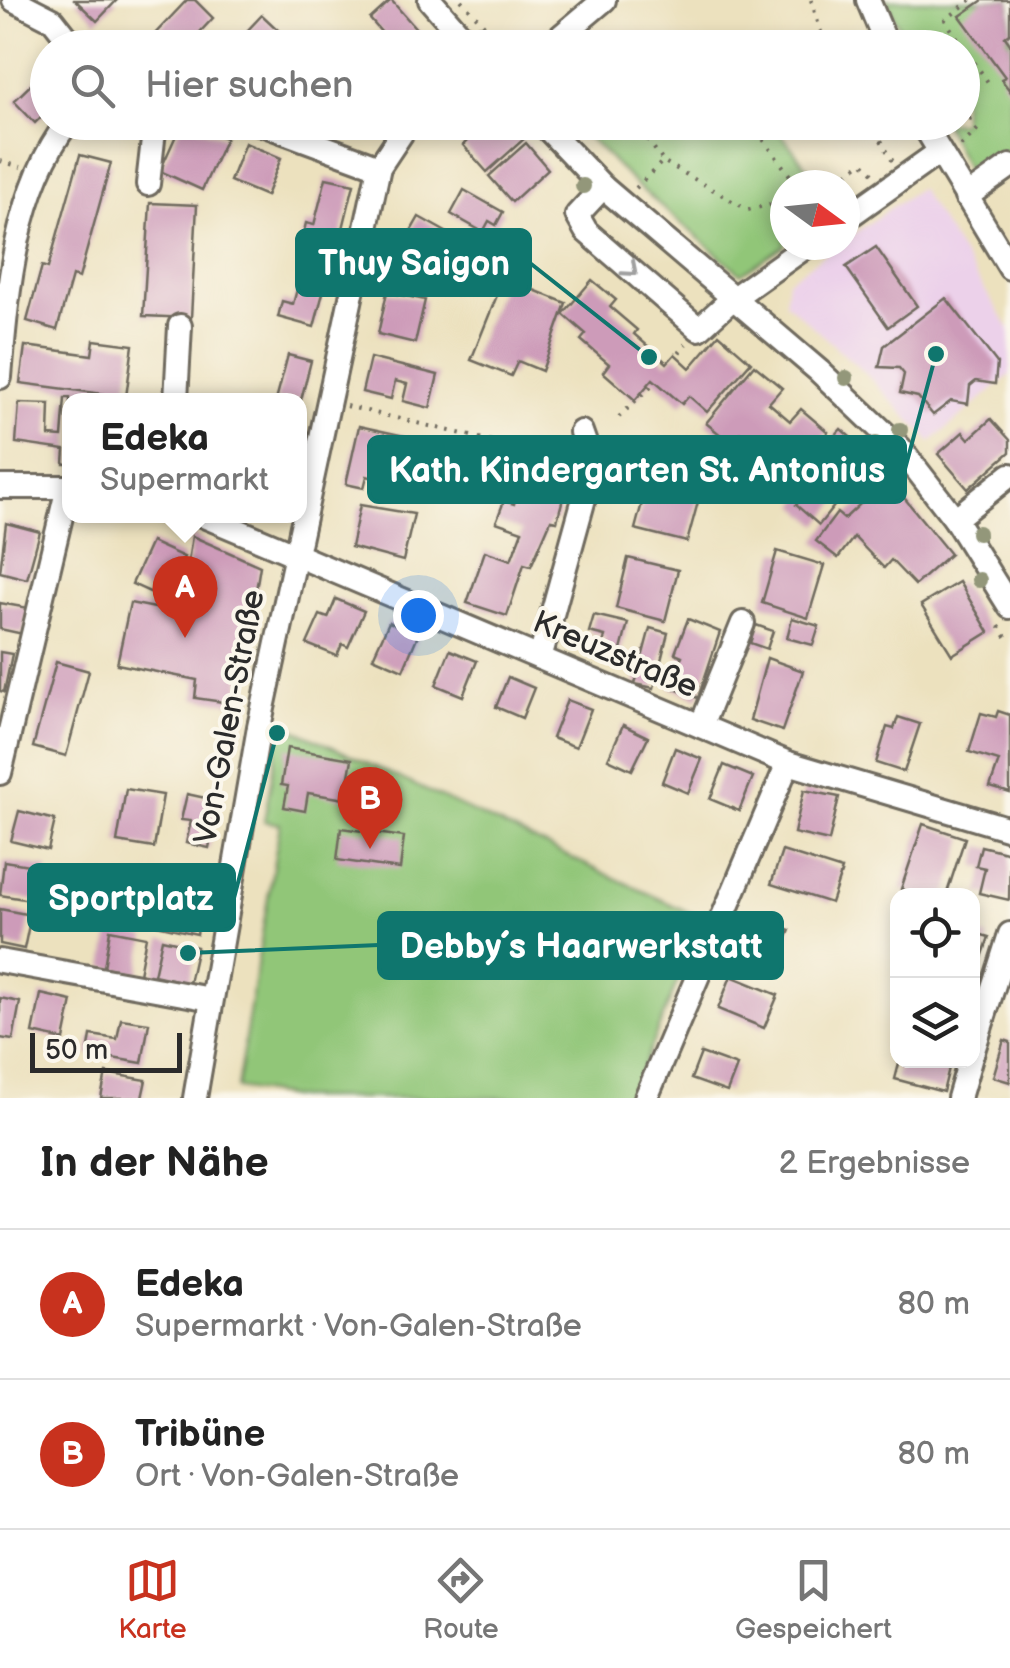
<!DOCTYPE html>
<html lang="de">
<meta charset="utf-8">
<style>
:root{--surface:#fff;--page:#f2f2f2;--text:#222;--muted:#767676;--line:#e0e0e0;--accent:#c8321e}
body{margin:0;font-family:"Balsamiq Sans",sans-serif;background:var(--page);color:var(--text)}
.controls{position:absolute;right:30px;bottom:30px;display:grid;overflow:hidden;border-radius:20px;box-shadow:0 5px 15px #0003}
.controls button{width:90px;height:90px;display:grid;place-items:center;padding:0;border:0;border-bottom:2px solid var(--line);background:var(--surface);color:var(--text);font:50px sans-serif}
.compass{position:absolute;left:770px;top:170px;width:90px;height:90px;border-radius:50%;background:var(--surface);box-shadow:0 5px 15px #0003;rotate:105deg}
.scale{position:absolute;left:30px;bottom:25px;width:152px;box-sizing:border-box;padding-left:10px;border:5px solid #2b2b2b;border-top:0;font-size:28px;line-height:35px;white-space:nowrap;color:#2b2b2b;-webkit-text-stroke:8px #fbf7ec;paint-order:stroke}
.you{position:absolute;left:418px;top:615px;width:35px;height:35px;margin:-25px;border:8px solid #fff;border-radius:50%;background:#1a73e8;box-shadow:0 0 0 15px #1a73e833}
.badge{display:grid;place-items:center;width:65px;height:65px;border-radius:50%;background:var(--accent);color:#fff;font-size:32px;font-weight:700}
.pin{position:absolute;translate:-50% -82px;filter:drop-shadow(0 2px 5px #0008)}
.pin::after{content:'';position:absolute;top:52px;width:35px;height:30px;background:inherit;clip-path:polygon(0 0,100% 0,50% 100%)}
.popup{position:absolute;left:62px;top:393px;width:245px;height:130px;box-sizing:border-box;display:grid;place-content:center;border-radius:20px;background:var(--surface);filter:drop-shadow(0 2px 8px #0005);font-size:32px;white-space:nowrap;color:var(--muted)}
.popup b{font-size:38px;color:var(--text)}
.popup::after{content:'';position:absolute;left:50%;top:100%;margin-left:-20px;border:20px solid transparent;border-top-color:var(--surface)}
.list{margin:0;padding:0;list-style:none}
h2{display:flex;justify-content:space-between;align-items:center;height:130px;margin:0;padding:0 40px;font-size:42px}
h2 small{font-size:32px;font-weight:400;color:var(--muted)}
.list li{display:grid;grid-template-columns:65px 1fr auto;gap:30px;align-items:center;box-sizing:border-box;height:150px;padding:0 40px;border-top:2px solid var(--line)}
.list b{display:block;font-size:38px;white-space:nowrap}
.list p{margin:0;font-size:32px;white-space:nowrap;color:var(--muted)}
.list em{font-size:32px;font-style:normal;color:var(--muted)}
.icon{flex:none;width:55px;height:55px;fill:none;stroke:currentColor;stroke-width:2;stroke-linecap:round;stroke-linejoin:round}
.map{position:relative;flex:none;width:1010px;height:1098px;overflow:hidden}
.search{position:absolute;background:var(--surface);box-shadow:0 5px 15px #0003;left:30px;right:30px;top:30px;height:110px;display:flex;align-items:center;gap:25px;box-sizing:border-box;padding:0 35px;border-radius:55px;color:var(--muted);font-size:38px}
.sheet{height:430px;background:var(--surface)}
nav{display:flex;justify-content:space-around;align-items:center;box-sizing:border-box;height:140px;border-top:2px solid var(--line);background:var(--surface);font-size:28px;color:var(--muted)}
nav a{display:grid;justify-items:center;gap:5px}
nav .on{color:var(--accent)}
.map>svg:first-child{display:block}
.built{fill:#ecd1ea}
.green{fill:#91c678;stroke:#5e7852;stroke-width:2.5}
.building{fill:#cd9bb9}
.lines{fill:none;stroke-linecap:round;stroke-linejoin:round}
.minor-casing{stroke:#6f6b5e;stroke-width:28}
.path{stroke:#6f6b5e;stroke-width:4;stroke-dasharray:2.5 8;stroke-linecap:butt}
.minor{stroke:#fff;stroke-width:22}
.tree{fill:#93977a}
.oneway{stroke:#a0a0a0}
.labels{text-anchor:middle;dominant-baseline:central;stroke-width:8;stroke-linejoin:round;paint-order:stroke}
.street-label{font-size:32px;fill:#2b2b2b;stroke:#fbf7ec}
.leader{fill:none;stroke:#0f766e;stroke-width:4}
.callout-dot{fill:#0f766e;stroke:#fbf7ec;stroke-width:4}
.callout{fill:#0f766e;stroke:#0f766e;stroke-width:4}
.callout-label{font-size:35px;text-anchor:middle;font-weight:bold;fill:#fff}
</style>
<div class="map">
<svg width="1010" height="1098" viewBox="0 0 1010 1098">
<rect width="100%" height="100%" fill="#fbf7ec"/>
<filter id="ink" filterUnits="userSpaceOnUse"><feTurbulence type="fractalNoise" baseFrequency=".01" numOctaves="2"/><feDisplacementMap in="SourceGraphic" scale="20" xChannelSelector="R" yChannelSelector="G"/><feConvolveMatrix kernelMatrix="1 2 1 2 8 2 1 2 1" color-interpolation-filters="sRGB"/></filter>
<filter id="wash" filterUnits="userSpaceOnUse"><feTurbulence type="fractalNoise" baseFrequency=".0048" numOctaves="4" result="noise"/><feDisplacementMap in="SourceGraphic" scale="40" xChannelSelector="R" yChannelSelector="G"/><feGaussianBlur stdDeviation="2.25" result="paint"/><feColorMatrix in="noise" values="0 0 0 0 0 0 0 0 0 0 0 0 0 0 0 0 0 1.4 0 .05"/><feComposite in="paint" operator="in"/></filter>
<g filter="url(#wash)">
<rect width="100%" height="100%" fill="#ece1be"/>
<path class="built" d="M919 188 1010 329V375L931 442 863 371 785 302 788 280 838 245H845V240Z"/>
<g class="green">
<path d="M886 0H1010V162L974 185 944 123 962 122V48L909 47Z"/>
<path d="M574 123H773L820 185H785V245L741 274 634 183Z"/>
<path d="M281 723 703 919 630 1098H297L237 1088 280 824 264 821Z"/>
</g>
<g id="blocks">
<g class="building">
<path d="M75 0H117L97 21Z"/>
<path d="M187 0H195L213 18 185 48H163L152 37Z"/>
<path d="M391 0 426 40 418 48H395L370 19Z"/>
<path d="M983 0H1010V33L1005 37 1010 44V91L1001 79 1005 77 960 16Z"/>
<path d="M262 15 292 43 288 48H231Z"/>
<path d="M48 68V110L35 123 14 101Z"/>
<path d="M182 122 226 138 202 190 160 171Z"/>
<path d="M458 122H511L525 138 487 172 463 145 471 137Z"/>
<path d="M245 143 281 158 266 196 230 181Z"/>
<path d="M526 143 548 169 512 202 489 176Z"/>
<path d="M80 155 111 163 79 278 72 276 57 330 27 321 42 266 48 268Z"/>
<path d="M326 178 354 184 336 257 300 248 306 223 314 225Z"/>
<path d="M464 190 503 212 496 225 489 221 483 232 451 214Z"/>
<path d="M150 203 197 205 191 318 143 316Z"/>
<path d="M419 217 453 236 430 277 396 257Z"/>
<path d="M876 247 917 306 888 327 846 267Z"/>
<path d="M303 267 328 274 314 327 278 317 282 301 293 304Z"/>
<path d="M504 278 566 303 542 371 518 361 511 376 471 360Z"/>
<path d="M592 280 616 300 610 307 637 330 634 334 667 363 675 354 690 368 719 334 751 362 707 412 689 396 682 404 653 379 635 400 603 372 609 364 581 340 586 334 563 314Z"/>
<path d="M387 292 425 300 415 343 378 334Z"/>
<path d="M946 298 997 363 995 384 976 381 970 386 968 404 951 401 933 415 918 397 900 393 904 374 899 368 879 367 884 346Z"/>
<path d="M94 340 133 345 126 397 20 383 25 346 92 355Z"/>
<path d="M288 355 311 361 301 400H276Z"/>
<path d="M370 358 438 375 430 408 403 401 407 384 395 381 391 399 362 392Z"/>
<path d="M754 365 782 388 769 403 790 421 801 409 828 432 784 485 757 462 765 453 740 433 732 444 706 423Z"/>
<path d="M65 398H70V464H64L65 450 16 443 19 403 50 404 49 436 62 437Z"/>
<path d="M991 419 1010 440V452L968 489 938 454 963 432 969 439Z"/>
<path d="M359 426 423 440 416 471 445 477 441 496 367 476 364 488 346 484Z"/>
<path d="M841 429 873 457 819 525 796 505 818 480 805 469Z"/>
<path d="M522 471 567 483 557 521 551 520 531 566 524 564 507 616 467 603 485 551 511 560 522 531 496 522 504 501 514 504Z"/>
<path d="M649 477 701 491 687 542 635 529Z"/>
<path d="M888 478 950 554 915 585 891 560 884 568 854 537 838 558 816 541 837 513 844 519Z"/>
<path d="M360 505 414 514 403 561 351 547Z"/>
<path d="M6 523 40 532 27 579 0 572Z"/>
<path d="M192 536 260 566 237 704 195 698 197 680 117 664 130 603 180 613Z"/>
<path d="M151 542 184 557 165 599 132 584Z"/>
<path d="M777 551 824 565 808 618 762 603Z"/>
<path d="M628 558 678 570 665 621 616 608Z"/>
<path d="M959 582 989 632 952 655 921 605Z"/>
<path d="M336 599 364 611 348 647 342 644 337 656 307 644 320 615 328 618Z"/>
<path d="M0 603 28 608 23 634 0 629Z"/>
<path d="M594 615 628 623 618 662 600 657 605 636 589 632Z"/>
<path d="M792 618 819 626 813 645 787 638Z"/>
<path d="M688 619 720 632 698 698 670 687 682 656 675 653Z"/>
<path d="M389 622 418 635 403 670 373 657Z"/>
<path d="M756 625 773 631 767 649 750 643Z"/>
<path d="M650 628 668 633 654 688 635 684Z"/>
<path d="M450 650 477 661 463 696 436 685Z"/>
<path d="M0 652 12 654 4 692 0 691Z"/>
<path d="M767 658 803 671 782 731 750 720Z"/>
<path d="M56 662 89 671 66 756 33 747Z"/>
<path d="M508 677 534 688 522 718 496 707Z"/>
<path d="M567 700 591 709 576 747 552 738Z"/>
<path d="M998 711 1010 715V793L990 787 999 761 969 752 981 713 996 717Z"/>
<path d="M898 717 920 724 904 772 876 763 887 727 894 729Z"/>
<path d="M623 725 648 737 632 770 608 759Z"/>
<path d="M287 748 352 759 345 799 308 793 305 811 284 807 288 786 281 785Z"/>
<path d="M675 748 702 759 688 793 662 782Z"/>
<path d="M724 765 753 777 739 811 710 799Z"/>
<path d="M126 789 163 795 154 848 117 842Z"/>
<path d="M804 790 839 797 829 841 794 833Z"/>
<path d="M187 794 219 801 209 848 186 843 191 821 181 820Z"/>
<path d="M19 811 55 820 48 850 11 841Z"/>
<path d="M923 824 965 838 946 896H920L901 889Z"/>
<path d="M341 828 404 837 400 869 337 860Z"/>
<path d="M981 846 1010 853 1009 900 979 893 985 868 976 866Z"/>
<path d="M782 851 842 870 831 903 771 884Z"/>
<path d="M4 861 48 868 42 902 0 895Z"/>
<path d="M159 888 204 897 197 934 152 924Z"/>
<path d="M0 909 31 915 24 949 0 944Z"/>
<path d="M757 918 790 930 778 961 745 948Z"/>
<path d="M110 930 146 937 139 974 104 967Z"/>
<path d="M972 932 989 937 973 984H972Z"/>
<path d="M162 939 197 947 189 983 154 975Z"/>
<path d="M731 976 778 995 764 1028 718 1009Z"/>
<path d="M41 994 72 1001 64 1040 33 1033Z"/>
<path d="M0 998 20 1002 13 1040 0 1038Z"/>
<path d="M121 1019 149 1023 142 1063 88 1054 91 1035 117 1039Z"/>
<path d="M1004 1040 1010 1042V1082L993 1077Z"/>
<path d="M701 1053 737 1066 727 1092 691 1079Z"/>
<path d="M900 1060H951L943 1092 895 1079Z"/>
<path d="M106 1073 146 1080 142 1098H101Z"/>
</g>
</g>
</g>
<g filter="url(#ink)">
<use href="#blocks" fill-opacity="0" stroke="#6f6b5e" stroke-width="2.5"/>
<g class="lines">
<g class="minor-casing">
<g id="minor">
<path d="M14 0 53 20 75 48"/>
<path d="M430 0 472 48"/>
<path d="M868 0 888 48"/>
<path d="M547 48 604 0"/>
<path d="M257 122 379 167"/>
<path d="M541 122 603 187 819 371 900 448 955 519 1010 607"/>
<path d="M922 122 1010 268"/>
<path d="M148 184 155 122"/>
<path d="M603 187 577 215 586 231 699 329 732 299 808 245"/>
<path d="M966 197 1010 166"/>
<path d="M845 219 938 153"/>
<path d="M0 377C7 295 15 190 68 122"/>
<path d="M176 400 180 326"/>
<path d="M0 487H70"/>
<path d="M204 516 788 763 1010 829"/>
<path d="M955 519 1010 475"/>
<path d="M540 658 593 466 581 432"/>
<path d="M701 726 743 623"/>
<path d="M0 773 68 487"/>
<path d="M0 961 211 999"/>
<path d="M972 1054 1010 934"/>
<path d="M195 1098 259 727 379 167 409 122"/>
<path d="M646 1098 788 763"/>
<path d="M959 1098 970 1060"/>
</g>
</g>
<g class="path">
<path d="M461 0 506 48"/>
<path d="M811 0 826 48"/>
<path d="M971 0 945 20 992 88"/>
<path d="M634 122 642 131 682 122"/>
<path d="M719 122 751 123 797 185"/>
<path d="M871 122 893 162"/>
<path d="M959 122 976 117"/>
<path d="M642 131 662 160"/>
<path d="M961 146 981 126"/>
<path d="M0 161 21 167"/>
<path d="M830 185 863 162 874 174"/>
<path d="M636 188 663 161 748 210 785 201"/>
<path d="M679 353 686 344"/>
<path d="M346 406 571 460"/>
<path d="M619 417 652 385"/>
<path d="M999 626 1010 643"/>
</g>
<use href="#minor" class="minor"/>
</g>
<g class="tree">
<circle cx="481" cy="32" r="8"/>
<circle cx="583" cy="186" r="8"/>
<circle cx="846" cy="378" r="8"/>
<circle cx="900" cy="430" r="8"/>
<circle cx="876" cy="444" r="8"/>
<circle cx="978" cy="533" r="8"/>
<circle cx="979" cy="580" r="8"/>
</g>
<defs><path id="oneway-chevron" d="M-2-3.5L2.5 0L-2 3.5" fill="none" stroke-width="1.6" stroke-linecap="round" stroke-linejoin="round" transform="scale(2.5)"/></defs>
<use class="oneway" href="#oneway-chevron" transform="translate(631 270) rotate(41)"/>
</g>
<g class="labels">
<g class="street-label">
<text transform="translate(615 655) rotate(23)">Kreuzstraße</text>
<text transform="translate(230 717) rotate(-79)">Von-Galen-Straße</text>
</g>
</g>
<path class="leader" d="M649 357L530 263M936 354L905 469M277 733L234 898M188 953L379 945"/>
<g class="callout-dot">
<circle cx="649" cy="357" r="10"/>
<circle cx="936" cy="354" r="10"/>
<circle cx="277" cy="733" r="10"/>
<circle cx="188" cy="953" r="10"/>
</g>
<g class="callout">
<rect x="297" y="230" width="233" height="65" rx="10"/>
<rect x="369" y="437" width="536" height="65" rx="10"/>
<rect x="29" y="865" width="205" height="65" rx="10"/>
<rect x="379" y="913" width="403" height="65" rx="10"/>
</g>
<g class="callout-label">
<text x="414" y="275">Thuy Saigon</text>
<text x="637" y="482">Kath. Kindergarten St. Antonius</text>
<text x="131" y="910">Sportplatz</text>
<text x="581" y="958">Debby´s Haarwerkstatt</text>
</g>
</svg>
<div class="controls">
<button><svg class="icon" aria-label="locate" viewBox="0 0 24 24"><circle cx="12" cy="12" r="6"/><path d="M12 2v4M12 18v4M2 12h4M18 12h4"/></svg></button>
<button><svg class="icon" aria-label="layers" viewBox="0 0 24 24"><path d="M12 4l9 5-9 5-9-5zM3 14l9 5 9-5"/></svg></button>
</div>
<svg class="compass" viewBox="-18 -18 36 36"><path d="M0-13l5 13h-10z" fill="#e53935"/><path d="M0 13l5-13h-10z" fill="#767676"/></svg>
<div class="scale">50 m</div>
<div class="you"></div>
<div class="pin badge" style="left:185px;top:638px">A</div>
<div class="popup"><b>Edeka</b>Supermarkt</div>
<div class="pin badge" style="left:370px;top:849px">B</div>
<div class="search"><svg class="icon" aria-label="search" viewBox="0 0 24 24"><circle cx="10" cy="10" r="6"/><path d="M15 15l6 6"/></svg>Hier suchen</div>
</div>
<section class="sheet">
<h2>In der Nähe<small>2 Ergebnisse</small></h2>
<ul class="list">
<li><span class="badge">A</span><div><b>Edeka</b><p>Supermarkt · Von-Galen-Straße</p></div><em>80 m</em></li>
<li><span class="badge">B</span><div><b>Tribüne</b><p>Ort · Von-Galen-Straße</p></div><em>80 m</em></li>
</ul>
</section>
<nav>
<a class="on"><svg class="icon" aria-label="map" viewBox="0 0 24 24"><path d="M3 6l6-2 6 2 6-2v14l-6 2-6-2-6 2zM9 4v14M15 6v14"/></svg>Karte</a>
<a><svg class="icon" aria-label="directions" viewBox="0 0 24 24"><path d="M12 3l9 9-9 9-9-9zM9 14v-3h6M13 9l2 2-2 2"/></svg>Route</a>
<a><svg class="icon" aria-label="saved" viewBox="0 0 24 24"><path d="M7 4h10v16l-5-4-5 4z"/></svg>Gespeichert</a>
</nav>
